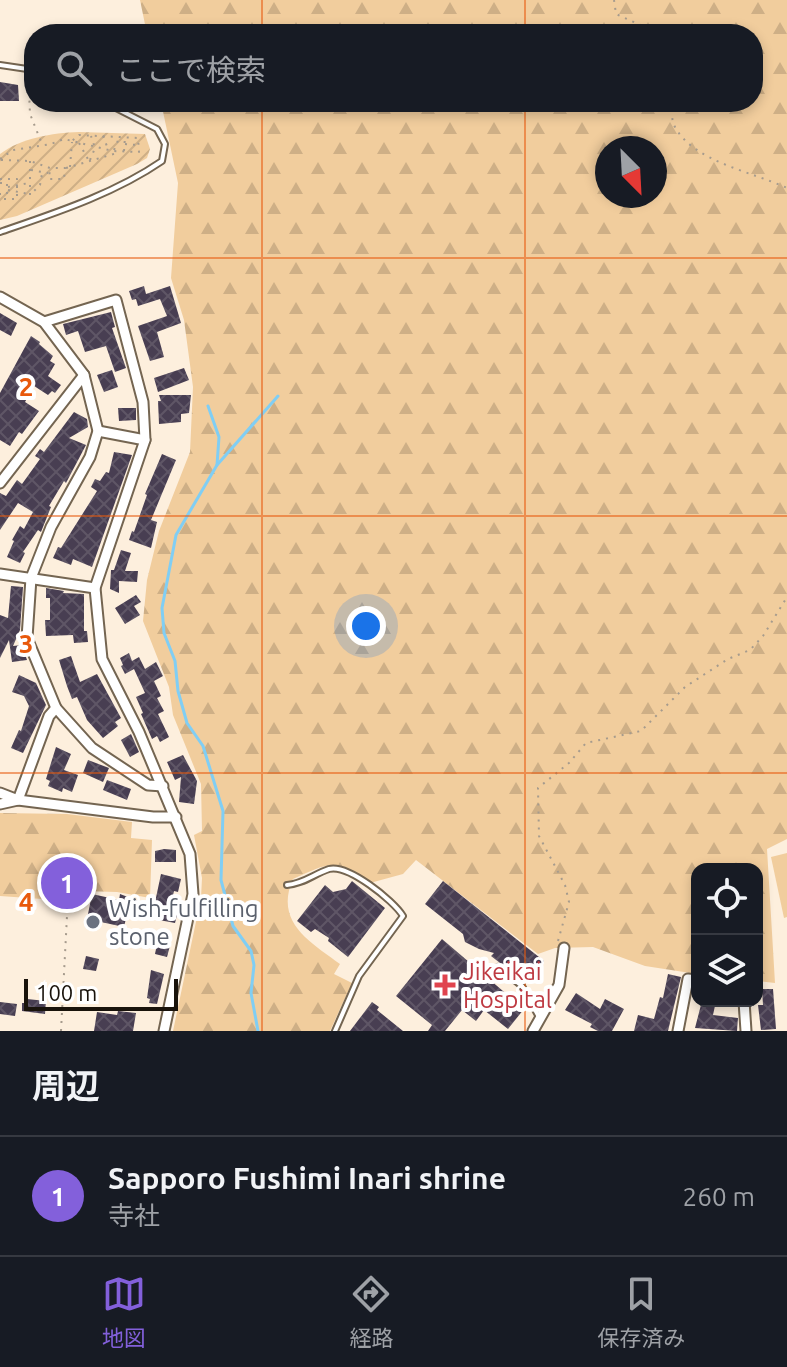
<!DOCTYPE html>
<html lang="ja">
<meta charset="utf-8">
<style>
:root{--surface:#171b24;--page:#20242c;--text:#f1f3f6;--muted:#9ea1a6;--line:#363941;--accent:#8360db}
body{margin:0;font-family:Ubuntu,"Noto Sans JP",sans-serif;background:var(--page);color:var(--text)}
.controls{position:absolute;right:24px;bottom:24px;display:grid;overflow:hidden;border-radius:16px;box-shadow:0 4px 12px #0003}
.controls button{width:72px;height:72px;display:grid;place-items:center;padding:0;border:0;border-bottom:2px solid var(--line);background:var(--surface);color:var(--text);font:40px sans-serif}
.compass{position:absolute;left:595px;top:136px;width:72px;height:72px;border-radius:50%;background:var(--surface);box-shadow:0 4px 12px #0003;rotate:156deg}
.scale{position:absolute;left:24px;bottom:20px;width:154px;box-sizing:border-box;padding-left:8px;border:4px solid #19130b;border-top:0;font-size:22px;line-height:28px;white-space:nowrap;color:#19130b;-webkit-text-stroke:6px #fff;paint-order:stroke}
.you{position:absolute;left:366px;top:626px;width:28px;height:28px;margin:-20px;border:6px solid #fff;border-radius:50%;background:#1a73e8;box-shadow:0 0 0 12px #1a73e833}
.badge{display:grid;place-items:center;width:52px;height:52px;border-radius:50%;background:var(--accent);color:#fff;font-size:26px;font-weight:700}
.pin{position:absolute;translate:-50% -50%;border:4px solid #fff;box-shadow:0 2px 8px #0006}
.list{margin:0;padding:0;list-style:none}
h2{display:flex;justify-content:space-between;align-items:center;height:104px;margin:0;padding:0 32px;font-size:34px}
h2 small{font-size:26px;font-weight:400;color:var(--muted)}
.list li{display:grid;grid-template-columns:52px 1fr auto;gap:24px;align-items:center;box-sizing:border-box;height:120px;padding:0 32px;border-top:2px solid var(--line)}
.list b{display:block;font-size:30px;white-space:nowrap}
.list p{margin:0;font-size:26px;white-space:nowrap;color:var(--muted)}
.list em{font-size:26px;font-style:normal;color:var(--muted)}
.icon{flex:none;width:44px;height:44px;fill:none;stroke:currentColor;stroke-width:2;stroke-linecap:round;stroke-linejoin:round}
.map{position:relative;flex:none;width:787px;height:1031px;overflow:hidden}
.search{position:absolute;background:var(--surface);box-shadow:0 4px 12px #0003;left:24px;right:24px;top:24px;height:88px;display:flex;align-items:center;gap:20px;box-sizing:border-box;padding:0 28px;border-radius:32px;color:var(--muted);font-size:30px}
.sheet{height:224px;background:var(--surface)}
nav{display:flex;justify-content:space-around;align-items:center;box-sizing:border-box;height:112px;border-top:2px solid var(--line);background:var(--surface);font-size:22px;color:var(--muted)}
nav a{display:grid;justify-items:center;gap:4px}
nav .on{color:var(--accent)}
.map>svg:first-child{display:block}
.grass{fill:#f1cd9d}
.forest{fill:url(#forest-firs);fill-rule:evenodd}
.garden{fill:url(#garden-furrows)}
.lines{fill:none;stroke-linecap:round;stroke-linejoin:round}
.stream{stroke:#80cef4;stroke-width:3}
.building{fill:url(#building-cross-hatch)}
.service-casing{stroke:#746551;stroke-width:8}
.minor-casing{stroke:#746551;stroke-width:13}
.path{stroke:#a69b8d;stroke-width:2;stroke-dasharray:2 6;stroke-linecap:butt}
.service{stroke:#fff;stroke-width:4}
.minor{stroke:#fff;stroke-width:9}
.grid{fill:none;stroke:#e8590c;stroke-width:2;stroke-opacity:0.55}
.worship-dot{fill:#6b7280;stroke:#fff;stroke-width:3}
.health-dot{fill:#e0444e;stroke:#fff;stroke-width:3}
.labels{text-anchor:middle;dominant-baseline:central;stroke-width:8;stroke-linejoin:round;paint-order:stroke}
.worship-label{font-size:24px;fill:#5b616d;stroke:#fff;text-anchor:start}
.health-label{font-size:24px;fill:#be3a42;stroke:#fff;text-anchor:start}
.grid-label{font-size:26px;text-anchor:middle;font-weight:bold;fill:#e8590c;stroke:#fff;stroke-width:8;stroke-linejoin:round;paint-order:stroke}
</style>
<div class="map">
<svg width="787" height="1031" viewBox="0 0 787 1031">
<defs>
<pattern id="forest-firs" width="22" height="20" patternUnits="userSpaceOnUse" patternTransform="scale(2)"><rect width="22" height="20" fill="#f1cd9d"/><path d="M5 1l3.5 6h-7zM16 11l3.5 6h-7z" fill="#ceaf86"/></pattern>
<pattern id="garden-furrows" width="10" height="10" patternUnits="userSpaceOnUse" patternTransform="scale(2)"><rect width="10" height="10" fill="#f1cd9d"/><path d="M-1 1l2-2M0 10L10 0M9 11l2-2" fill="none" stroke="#ceaf86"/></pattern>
<pattern id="building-cross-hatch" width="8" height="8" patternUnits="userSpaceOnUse" patternTransform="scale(2)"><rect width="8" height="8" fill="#483e52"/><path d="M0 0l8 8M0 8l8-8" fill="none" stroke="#5f5666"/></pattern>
</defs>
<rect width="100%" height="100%" fill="#fdefdd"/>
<path class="grass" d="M787 853V917L784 918 771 857Z"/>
<g class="forest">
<path d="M140 0H787V839L767 849 775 983 757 981V869H697V974L645 966 593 947 555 948 538 954 416 860 403 874 370 883C336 858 330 862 293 879 274 922 310 942 340 964L334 974 352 983 330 1031H173L201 898 202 878 194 835 202 831 201 784 173 715 169 687 143 621 147 580 159 531 190 452 193 387 184 320 171 278 178 183 161 102H753V34H147ZM607 148H655V196H607Z"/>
<path d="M0 813 67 814 132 822 131 838 152 840 150 898 117 892 81 891 83 860 55 857 52 892 42 899 0 896Z"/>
</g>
<path class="garden" d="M79 132 145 134 150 149 147 158 137 164 17 216 0 220V154C21 138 52 133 79 132Z"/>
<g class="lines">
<g class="stream">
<path d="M208 406 219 437 217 465 176 535 162 608 164 633 175 661 178 691 187 723 203 746 223 811 221 880 233 926 251 951 254 965 251 993 258 1031"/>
<path d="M217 465 278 396"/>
</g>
</g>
<g class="building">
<path d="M0 82 18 85 19 101H0Z"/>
<path d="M144 286 146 294 170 286 181 323 157 332 164 357 150 361 138 326 167 316 160 299 138 306 136 299 132 300 129 291Z"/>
<path d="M111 312 115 327 112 328 126 368 115 372 106 346 85 352 78 331 66 335 63 324Z"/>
<path d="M0 313 17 323 11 336 0 330Z"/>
<path d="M31 336 40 342 39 344 53 356 50 361 55 364 48 376 61 385 55 393 52 391 48 395 34 386 25 402 39 411 22 434 19 432 10 446 0 440V393Z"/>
<path d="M184 368 189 380 158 392 154 378Z"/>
<path d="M112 370 118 387 104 392 97 375Z"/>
<path d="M159 395H191L189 413 181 414V422L159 424 158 401H161Z"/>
<path d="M118 408H136V420L119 421Z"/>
<path d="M74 412 87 419 88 427 69 438 86 445 66 483 64 481 49 506 51 507 41 532 38 530 23 552 25 553 20 563 7 557 14 541 12 540 20 526 24 529 33 512 18 503 0 530V493L6 496 17 480 22 484 40 459 35 456 40 449 44 452Z"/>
<path d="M114 452 132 455 92 567 73 559 71 565 53 558 58 547 61 548 97 491 91 487 95 479 100 481 106 472 109 473Z"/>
<path d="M162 454 176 460 151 520 157 522 151 548 129 540 132 531 134 532 147 495 145 494Z"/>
<path d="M121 550 131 553 125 571H138L137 582 119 581V593L110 589 111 570H114Z"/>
<path d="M11 586 23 587 20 630 13 646 22 645 27 660 12 662 9 640 0 658V615L8 618Z"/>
<path d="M46 588 64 591 63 593 84 594V631H87L88 642 74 643 73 635 46 636 45 620H50V598H46Z"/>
<path d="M136 595 141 602 134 606 140 615 125 624 115 608Z"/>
<path d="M129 653 132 661 139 657 145 669 156 662 163 676 154 681 161 696 157 698 164 711 158 714 169 737 160 742 157 736 152 739 141 714 143 713 136 697 145 693 134 669 125 674 121 666 123 665 120 658Z"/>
<path d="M71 656 80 682 97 674 121 718 115 722 118 726 103 738 87 720 77 697 72 699 67 686 59 660Z"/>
<path d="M19 675 36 683 46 705 23 753 11 748 19 730 21 731 29 706 24 696 12 692Z"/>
<path d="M131 734 139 752 130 757 121 740Z"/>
<path d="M56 747 71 754 64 770 78 775 72 792 63 788 62 792 48 786 50 781 46 779Z"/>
<path d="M183 755 197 781 194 804 179 802 181 777 175 780 167 762Z"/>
<path d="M88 760 109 768 103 782 83 773Z"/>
<path d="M107 780 131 789 127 800 103 790Z"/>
<path d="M164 849 176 850V862H155V851Z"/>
<path d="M65 863H73V873H76L75 891H72V895H62L63 891H60L61 871 64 872Z"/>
<path d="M161 874 181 879 178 892 174 891 170 909 178 911 175 923 127 914 124 927 87 919 92 894 119 900 120 894 154 907Z"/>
<path d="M352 881 385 908 348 957 328 941 329 938 315 929 311 932 297 921 325 885 333 892 346 889Z"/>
<path d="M443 881 544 961 526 983 491 956 494 953 479 949 465 942 463 934 425 904Z"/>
<path d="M158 939 171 942 167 957 155 954Z"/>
<path d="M442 939 524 1009 508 1029 484 1010 476 1021 462 1010 445 1031H428L432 1025 396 996Z"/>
<path d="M86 956 99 959 96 971 83 969Z"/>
<path d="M151 970 164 974 157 1004 149 1003 150 999 147 998Z"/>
<path d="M668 974 681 977 668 1031H634L638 1015 654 1019 660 997 663 998Z"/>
<path d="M762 989H773L776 1029 761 1030 758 1005H763Z"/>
<path d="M576 993 600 1009 605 999 624 1009 612 1031H598L590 1027 592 1024 565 1010Z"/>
<path d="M27 999 46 1001 45 1014 22 1011V1003H27Z"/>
<path d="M702 1001H716L713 1015 738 1018 737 1031 695 1028Z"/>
<path d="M0 1002 17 1004 15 1016 0 1014Z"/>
<path d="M372 1002 379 1007 377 1010 403 1031H350Z"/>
<path d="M118 1011 136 1013 133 1031H94L97 1012 117 1015Z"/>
</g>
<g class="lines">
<g class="service-casing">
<g id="service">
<path d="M0 65 34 70"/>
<path d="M0 232C55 213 114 194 162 161L165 144 157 129 104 102"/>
<path d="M287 885C303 884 314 874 329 869 348 864 393 900 403 916L359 976 335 1031"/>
<path d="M498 967 522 986 539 1017"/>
</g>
</g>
<g class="minor-casing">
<g id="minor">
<path d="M0 297 44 322 84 375 98 431 90 457 51 527 31 578 27 638 56 708 92 748 148 785 163 786"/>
<path d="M44 322 116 300 143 402 145 440 95 588 102 659 139 732 190 854 193 894 164 1031"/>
<path d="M98 431 145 440"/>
<path d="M0 483 84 375"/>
<path d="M0 574 95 588"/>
<path d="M0 793 18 800 153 817H176"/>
<path d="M0 804 18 800 49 716 56 708"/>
<path d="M744 1001 746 1031"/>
<path d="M533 1031 559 985 564 948"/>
<path d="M678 1031 688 979 697 980"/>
</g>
</g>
<g class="path">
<path d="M614 0 616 14 647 28 651 34"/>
<path d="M34 87 29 91 30 114 42 144"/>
<path d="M672 102C672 110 671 120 675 127 694 162 753 172 787 188"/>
<path d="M103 136 108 149"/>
<path d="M79 143 89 161"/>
<path d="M125 144 137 145"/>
<path d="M114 150 119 138"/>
<path d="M124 151 125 137"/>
<path d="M0 159 13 150 51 144 64 139 113 151 139 152 138 138 79 135 72 141"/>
<path d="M1 160 30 161 50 168H65L64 179H49L50 168"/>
<path d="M90 160 95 148 91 136"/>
<path d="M30 161V195L40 185 42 174"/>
<path d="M70 167 72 142"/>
<path d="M66 168 117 153"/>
<path d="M31 170 48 173"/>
<path d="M0 179H17V199H0"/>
<path d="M0 183H7V194H0"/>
<path d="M8 187 29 183"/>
<path d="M8 190 29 194"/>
<path d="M558 941 569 902 565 885 539 836 538 788 569 763 586 743 641 731 685 687 728 659 750 650 763 636 787 597"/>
<path d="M61 1031 68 897"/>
</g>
<use href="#service" class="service"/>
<use href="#minor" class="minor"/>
</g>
<path class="grid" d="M262 0V34M525 0V34M262 102V1031M525 102V1031M0 258H787M0 516H787M0 773H787"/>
<circle class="worship-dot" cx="93" cy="922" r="8"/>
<path class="health-dot" d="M441 973h8v8h8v8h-8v8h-8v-8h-8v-8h8z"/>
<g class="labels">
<g class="worship-label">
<text x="109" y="908">Wish-fulfilling<tspan x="109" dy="28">stone</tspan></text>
</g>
<g class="health-label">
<text x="463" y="971">Jikeikai<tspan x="463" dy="28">Hospital</tspan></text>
</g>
</g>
<g class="grid-label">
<text x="26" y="396">2</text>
<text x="26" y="653">3</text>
<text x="26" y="911">4</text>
</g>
</svg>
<div class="controls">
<button><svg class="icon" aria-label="locate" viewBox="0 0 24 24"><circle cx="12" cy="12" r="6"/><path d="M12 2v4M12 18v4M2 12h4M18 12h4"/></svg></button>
<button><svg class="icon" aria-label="layers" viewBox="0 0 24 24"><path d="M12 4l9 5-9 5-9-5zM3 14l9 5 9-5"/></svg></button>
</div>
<svg class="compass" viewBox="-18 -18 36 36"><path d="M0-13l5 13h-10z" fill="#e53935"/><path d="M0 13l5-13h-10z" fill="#9ea1a6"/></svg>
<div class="scale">100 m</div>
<div class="you"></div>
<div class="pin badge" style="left:67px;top:883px">1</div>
<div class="search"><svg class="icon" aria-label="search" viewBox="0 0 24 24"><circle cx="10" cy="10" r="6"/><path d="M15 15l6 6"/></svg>ここで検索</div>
</div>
<section class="sheet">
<h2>周辺<small></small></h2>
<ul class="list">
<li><span class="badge">1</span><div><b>Sapporo Fushimi Inari shrine</b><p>寺社</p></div><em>260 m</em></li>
</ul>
</section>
<nav>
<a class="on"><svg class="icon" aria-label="map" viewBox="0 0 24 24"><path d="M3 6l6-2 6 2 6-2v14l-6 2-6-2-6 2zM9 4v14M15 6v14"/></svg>地図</a>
<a><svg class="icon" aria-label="directions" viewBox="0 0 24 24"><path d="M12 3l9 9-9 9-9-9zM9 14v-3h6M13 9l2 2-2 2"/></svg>経路</a>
<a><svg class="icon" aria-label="saved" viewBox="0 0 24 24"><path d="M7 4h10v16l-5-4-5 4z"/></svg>保存済み</a>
</nav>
